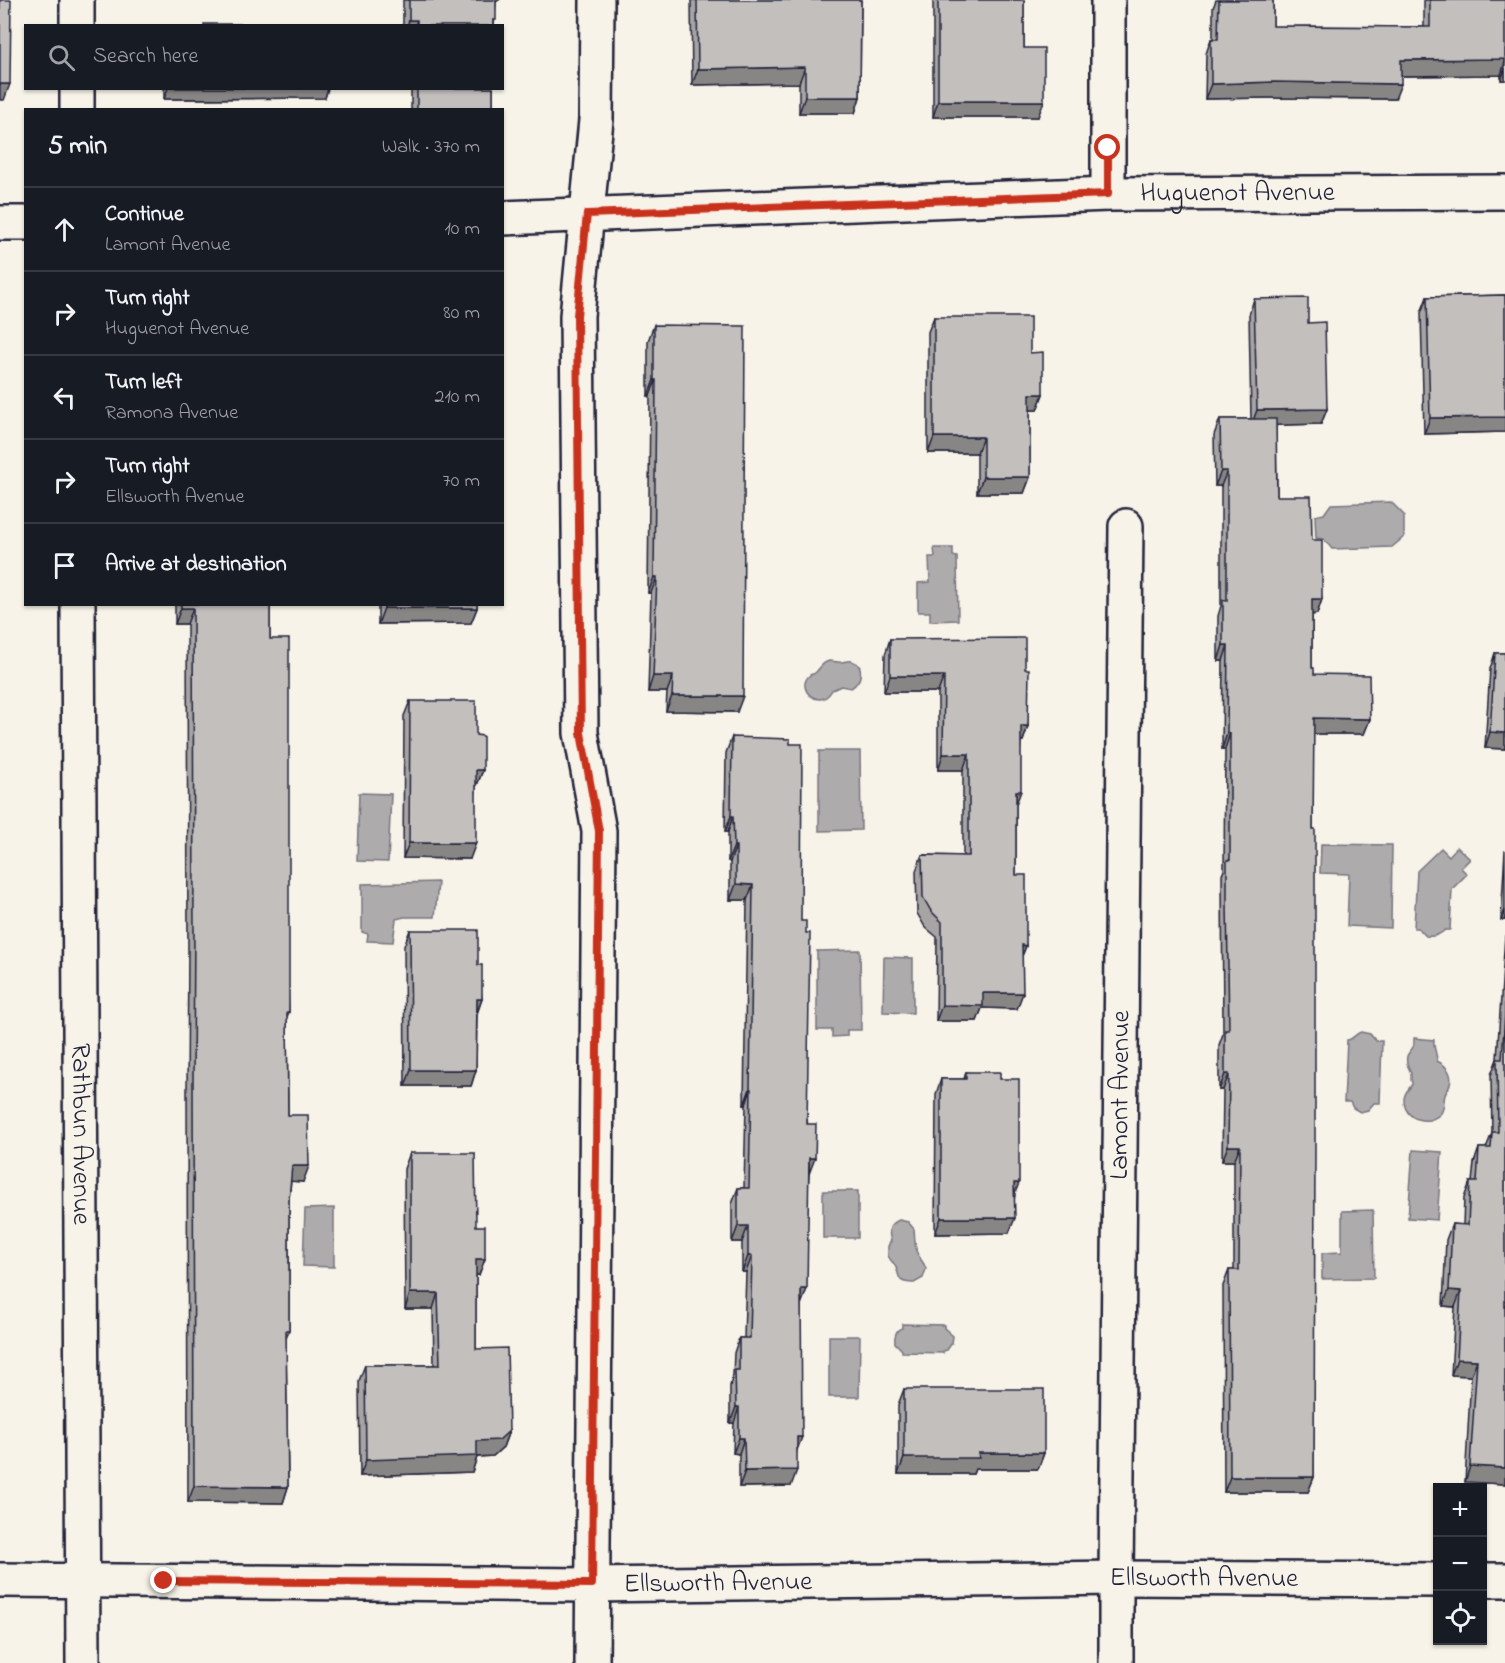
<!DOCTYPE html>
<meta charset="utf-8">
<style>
:root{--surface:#171b24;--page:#242831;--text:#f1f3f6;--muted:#9ea1a6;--line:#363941}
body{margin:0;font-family:"Indie Flower",sans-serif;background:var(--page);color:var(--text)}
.controls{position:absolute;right:18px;bottom:18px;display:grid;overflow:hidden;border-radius:0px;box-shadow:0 2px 4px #0004}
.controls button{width:54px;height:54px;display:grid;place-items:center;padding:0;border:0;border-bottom:2px solid var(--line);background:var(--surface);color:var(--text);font:30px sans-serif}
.stop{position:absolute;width:18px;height:18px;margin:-14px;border:4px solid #c8321e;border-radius:50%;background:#fff}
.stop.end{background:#c8321e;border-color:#fff;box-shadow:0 2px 6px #0008}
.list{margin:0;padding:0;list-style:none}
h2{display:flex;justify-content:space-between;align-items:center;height:78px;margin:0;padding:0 24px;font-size:26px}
h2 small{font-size:20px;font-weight:400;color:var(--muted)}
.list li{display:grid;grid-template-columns:39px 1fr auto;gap:18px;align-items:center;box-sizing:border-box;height:84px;padding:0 24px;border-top:2px solid var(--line)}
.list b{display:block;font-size:22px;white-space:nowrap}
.list p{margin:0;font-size:20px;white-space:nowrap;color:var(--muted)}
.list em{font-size:20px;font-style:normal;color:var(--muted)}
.icon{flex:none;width:33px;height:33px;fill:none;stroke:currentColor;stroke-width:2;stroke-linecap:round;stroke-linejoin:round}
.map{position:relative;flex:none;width:1505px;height:1663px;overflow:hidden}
.search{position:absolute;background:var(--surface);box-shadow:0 2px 4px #0004;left:24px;top:24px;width:480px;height:66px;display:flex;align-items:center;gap:15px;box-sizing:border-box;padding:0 21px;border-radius:0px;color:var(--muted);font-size:22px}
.panel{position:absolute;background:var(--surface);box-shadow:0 2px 4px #0004;left:24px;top:108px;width:480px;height:498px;border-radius:0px}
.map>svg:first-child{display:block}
.water{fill:#aeabad;stroke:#76747f;stroke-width:1.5}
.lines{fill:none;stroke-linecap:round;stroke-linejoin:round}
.minor-casing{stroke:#22223b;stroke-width:38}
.minor{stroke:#f7f3e8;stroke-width:33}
.wall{fill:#a7a4a3;stroke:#22223b;stroke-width:1.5}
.shaded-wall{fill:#888684;stroke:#22223b;stroke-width:1.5}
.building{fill:#c2bfbd;stroke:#22223b;stroke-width:1.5}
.route{stroke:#c8321e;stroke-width:8}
.labels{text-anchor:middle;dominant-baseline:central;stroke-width:4.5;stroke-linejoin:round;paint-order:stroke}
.street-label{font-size:27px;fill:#22223b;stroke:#f7f3e8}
</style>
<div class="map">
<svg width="1505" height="1663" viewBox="0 0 1505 1663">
<rect width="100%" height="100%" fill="#f7f3e8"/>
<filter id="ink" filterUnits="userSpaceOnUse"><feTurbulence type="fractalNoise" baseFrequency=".0167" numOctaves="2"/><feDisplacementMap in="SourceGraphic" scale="12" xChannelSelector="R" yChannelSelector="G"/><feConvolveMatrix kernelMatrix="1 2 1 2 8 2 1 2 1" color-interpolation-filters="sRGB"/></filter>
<g filter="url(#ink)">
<g class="water">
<path d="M1391 502 1404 515V537L1392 547 1332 549 1324 539 1316 538 1315 516 1324 514 1331 504Z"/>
<path d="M934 548H953V556L957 557 958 620 930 621V612H918V583L930 582 929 557H935Z"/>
<path d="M829 661C832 661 835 662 838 662 842 663 847 660 852 661 866 666 861 682 851 688L841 686 832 690C820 712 794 688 810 675 812 674 814 674 815 673 820 669 821 663 829 661Z"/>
<path d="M819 751H860L861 830 819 831Z"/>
<path d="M359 793 391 794 388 862 357 861Z"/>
<path d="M1321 844 1392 845 1391 928 1347 926 1349 874 1320 873Z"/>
<path d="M1457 847 1470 859 1461 868 1467 874 1452 889 1450 930H1445C1439 935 1435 937 1426 936L1418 928H1414L1417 871 1441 848 1449 856Z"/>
<path d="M438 882 435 917H404L396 919 393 942 367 941 368 934 362 932V884Z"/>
<path d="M860 950 861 1030H847V1036L832 1037V1030H817V951Z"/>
<path d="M884 957 913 958V1013L883 1012Z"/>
<path d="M1361 1032 1370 1034 1376 1041H1382L1380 1103H1374L1368 1110 1360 1112 1353 1108 1350 1102H1344L1347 1040C1352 1040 1355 1034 1361 1032Z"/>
<path d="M1414 1038 1434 1040C1433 1048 1437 1053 1437 1061 1448 1066 1454 1076 1449 1087 1448 1090 1446 1092 1445 1095 1443 1101 1445 1107 1441 1113 1429 1127 1404 1120 1404 1100 1404 1091 1411 1088 1412 1084 1413 1083 1411 1081 1411 1080 1412 1069 1409 1072 1407 1063 1405 1054 1410 1053 1413 1047 1414 1047 1414 1038 1414 1038Z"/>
<path d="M1413 1150 1442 1152 1437 1220 1408 1218Z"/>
<rect x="823" y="1191" width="35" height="47"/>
<path d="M334 1208V1267L303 1266 305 1209Z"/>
<path d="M1373 1210 1374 1278 1322 1279V1253L1342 1252V1211Z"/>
<path d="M899 1220 908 1222 914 1229C915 1237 914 1247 918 1255 921 1261 924 1262 926 1269L923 1278 914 1283C893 1283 902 1274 894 1264 892 1261 889 1259 888 1256V1246L891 1241C888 1231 888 1225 899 1220Z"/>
<path d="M902 1324 944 1325V1328L953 1336 952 1343 947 1350 943 1351V1353L902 1352V1350L895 1343C894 1337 896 1329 902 1328Z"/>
<path d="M829 1336H860L859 1397H829Z"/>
</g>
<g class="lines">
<g class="minor-casing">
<g id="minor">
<path d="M77 26V0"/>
<path d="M77 110V88"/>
<path d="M1108 194V0"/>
<path id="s1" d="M502 218 1108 194 1505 192"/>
<path d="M0 223H26"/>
<path id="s2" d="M78 604 83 1663"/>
<path id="s3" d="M0 1580 592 1585 1116 1578 1438 1580"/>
<path d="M1482 1580H1505"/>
<path d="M592 1663 599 831 581 733 577 316 596 120 597 0"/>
<path id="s4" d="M1116 1663V1578L1126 526"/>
</g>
</g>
<use href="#minor" class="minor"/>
</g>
<g class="wall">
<path d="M403 0H499L496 2 494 26H403Z"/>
<path d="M691 0H861L860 97 855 113H799V83L692 85Z"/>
<path d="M933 0H1024V48L1038 117H933Z"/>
<path d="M1216 0H1273V26L1424 27V0H1505V80H1501V75L1401 76 1395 99 1268 98 1205 99 1206 54 1211 39H1213V8Z"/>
<path d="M164 88H328L325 98 164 99Z"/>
<rect x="411" y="88" width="82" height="22"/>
<path d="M1505 295V432L1424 434 1421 313 1427 297Z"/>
<path d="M1254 299 1308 323 1327 409 1321 424 1276 425 1277 496 1312 540 1322 599 1317 614 1312 615V668L1314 674 1370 719 1364 734H1313V829L1314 1477 1308 1492H1224L1223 1286 1229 1270H1234V1161H1222L1223 1090H1219V1045L1223 1034 1222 875 1224 870 1225 749H1222L1223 661H1218V616L1221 606V486H1215L1214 435 1220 419H1251L1249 315Z"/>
<path d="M934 317 1030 353 1043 394 1037 410H1030V477L1024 493H977V453H928V332Z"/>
<path d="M654 325 737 712 666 711 667 692H648L651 593H648L650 396H648V341Z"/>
<path d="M175 604H270V639L289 1012 287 1017 288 1115 303 1182 291 1181 289 1199V1330L286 1339 288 1487 283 1503 188 1502 187 1094 188 948 187 624H175Z"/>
<path d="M378 604H477V608L471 623 378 624Z"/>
<path d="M890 639 1025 669 1028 726 1023 741H1021L1016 804V875L1026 946 1022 956 1017 1009 982 1008 977 1021H936L937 937 925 927 917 913 916 871 922 855 963 856V770H938V692H884L885 655Z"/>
<path d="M1495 653H1505V749L1485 748 1490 669Z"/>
<path d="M410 701 483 770 477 785 476 786 470 859 403 858 404 716Z"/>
<path d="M732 737 801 921 809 1174 801 1305 797 1450 791 1486 739 1487V1454L733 1453 734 1423H730V1386L733 1375 734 1353 739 1338H744L746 1272H742V1242H732V1204L738 1188H744L746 1105H744L747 900H730V862L728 861V832H725L726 753Z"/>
<path d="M1505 850V920H1501Z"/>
<path d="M410 930 478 965 482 999 477 1014 476 1070 471 1086H405L404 946Z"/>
<path d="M1505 935V1484L1465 1482 1471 1376 1451 1375 1455 1307 1443 1306 1446 1240 1452 1224 1463 1225 1464 1198 1470 1182H1472L1474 1163 1479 1148H1486L1492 1133 1491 1075 1497 1059Z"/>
<path d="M966 1072 1000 1079 1015 1195 1009 1233 935 1234 936 1094 941 1079H964Z"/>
<path d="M410 1153 476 1226 479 1275H476V1349L509 1431 503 1447 493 1456 477 1457 472 1472 360 1476 359 1381 365 1365H434L433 1309H405L404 1169Z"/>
<path d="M904 1389 1044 1453 1038 1469H975L973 1474H898V1405Z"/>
</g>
<g class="shaded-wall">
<path d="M409 20H417L415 26H407Z"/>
<path d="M1505 59V62L1501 75 1395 76 1401 60Z"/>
<path d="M805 67 799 83 692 85 698 69Z"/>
<path d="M1505 68V80H1501Z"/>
<path d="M1274 82 1401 84 1395 99 1268 98 1205 99 1211 84Z"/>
<path d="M0 84H10L4 100H0Z"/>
<path d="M168 88H328L325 98 164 99Z"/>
<path d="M805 97H860L855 113H799Z"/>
<path d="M938 101H1044L1038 117H933Z"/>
<path d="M654 380H656L650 396H648Z"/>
<path d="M1030 394H1043L1037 410H1024Z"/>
<path d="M1327 409 1321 424 1251 426 1257 410Z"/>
<path d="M1505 417V432L1424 434 1430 418Z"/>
<path d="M934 437H983L977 453H928Z"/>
<path d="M1221 471H1227L1221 486H1215Z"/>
<path d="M983 477H1030L1024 493H977Z"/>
<path d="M654 577H657L651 593H648Z"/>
<path d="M1312 599H1322L1317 614 1306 615Z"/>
<path d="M181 608H193L187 624H175Z"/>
<path d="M384 608H477L471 623 378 624Z"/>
<path d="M1223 645H1228L1223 661H1218Z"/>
<path d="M653 676H673L667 692H648Z"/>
<path d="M890 676H944L938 692H884Z"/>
<path d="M672 696H743L737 712 666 711Z"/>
<path d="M1314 718 1370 719 1364 734H1308Z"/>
<path d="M1021 726H1028L1023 741H1015Z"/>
<path d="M1490 732 1505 733V749L1485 748Z"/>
<path d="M1227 733H1230L1225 749H1222Z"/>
<path d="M943 754H969L963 770H938Z"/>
<path d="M476 770H483L477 785 470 786Z"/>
<path d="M1016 791H1021L1015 807Z"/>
<path d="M731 816H733L728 832H725Z"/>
<path d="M409 843H476L470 859 403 858Z"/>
<path d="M734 846H736L730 862 728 861Z"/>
<path d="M736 884 753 885 747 900H730Z"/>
<path d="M1505 910V920H1501Z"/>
<path d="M1022 945 1026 946 1020 961Z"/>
<path d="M983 993H1023L1017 1009 982 1008 977 1021H936L942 1005Z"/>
<path d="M477 999H482L476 1015Z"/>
<path d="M411 1070H476L471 1086H405Z"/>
<path d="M1225 1074H1229L1223 1090H1219Z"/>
<path d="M750 1089H751L746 1105H744Z"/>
<path d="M1228 1146H1240L1234 1161H1222Z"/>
<path d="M809 1158H815L809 1174Z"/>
<path d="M292 1166H309L303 1182 287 1181Z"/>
<path d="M1014 1183H1019L1013 1198Z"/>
<path d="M941 1218H1015L1009 1233 935 1234Z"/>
<path d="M738 1226H748L742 1242H732Z"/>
<path d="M748 1256H752L746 1272H742Z"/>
<path d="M476 1259H485L479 1275H470Z"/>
<path d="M801 1289H807L801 1305Z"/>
<path d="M1449 1290 1461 1291 1455 1307 1443 1306Z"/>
<path d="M410 1293H438L433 1309H405Z"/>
<path d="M1457 1359 1477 1360 1471 1376 1451 1375Z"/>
<path d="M736 1407H739L734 1423H730Z"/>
<path d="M509 1431 503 1447 493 1456 477 1457 472 1472 360 1476 366 1460 477 1441Z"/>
<path d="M797 1437H802L796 1453Z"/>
<path d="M739 1438H744L739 1454 733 1453Z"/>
<path d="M978 1453H1044L1038 1469H975L973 1474H898L904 1458Z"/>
<path d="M1470 1466 1505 1468V1484L1465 1482Z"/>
<path d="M797 1470 791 1486 739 1487 745 1471Z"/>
<path d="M1230 1477H1314L1308 1492H1224Z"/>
<path d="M194 1486 288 1487 283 1503 188 1502Z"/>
</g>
<g class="building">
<path d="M0 0H11L10 84H0Z"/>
<path d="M409 0H496V20H493V26H417V20H409Z"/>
<path d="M697 0H861L860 97H805V67L698 69Z"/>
<path d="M938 0H1024V48H1044V101H938Z"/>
<path d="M1219 0H1273V26L1430 27V0H1505V59L1401 60V84L1274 82 1211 84V39H1218Z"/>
<rect x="204" y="24" width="126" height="2"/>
<rect x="417" y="88" width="76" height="22"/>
<path d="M1505 295V417L1430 418 1427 297Z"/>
<path d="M1308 298V323L1325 322 1327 409 1257 410 1254 299Z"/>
<path d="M934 317H1030V353L1043 352V394H1030V477H983V437H934Z"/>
<path d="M654 325 745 326 743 696H672L673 676H653L657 577H654L656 380H654Z"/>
<path d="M1220 419H1276L1277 496H1311L1312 540H1322V599H1312V668H1314V674L1369 675 1370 719 1314 718 1313 829H1315V1146L1314 1477H1230L1229 1270H1239L1240 1146H1228L1229 1074H1225V1030H1229L1227 903V860H1230V733H1227L1228 645H1223V600L1227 601V471H1221Z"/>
<path d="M181 604H270V639H289V1012H287L288 1115H308L309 1166H292L289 1199V1330H286L288 1487 194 1486 193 1078 194 932 193 608H181Z"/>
<rect x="384" y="604" width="93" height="4"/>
<path d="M1025 638V669H1029L1028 726H1021V791H1016V875H1026V946L1022 945 1023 993H983V1006L942 1005V922L931 911 923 897 922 855 969 856V754H943L944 676H890V639Z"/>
<path d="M1495 653H1505V733L1490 732Z"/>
<path d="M410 701H476V735L483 736V770H476V843H409Z"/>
<path d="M732 737 790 739V744H802L801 921H806V933H810L807 1124H816L815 1158H809L807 1289H801L802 1437H797V1470L745 1471 744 1438H739V1407H736L735 1370H739V1338H750L752 1256H748V1226H738V1188H749L751 1089H750L753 885 736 884V846H734L733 816H731Z"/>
<path d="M410 930H478V965H482V999H477L476 1070H411Z"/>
<path d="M1505 1013V1468L1470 1466 1477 1360 1457 1359 1461 1291 1449 1290 1452 1224 1468 1225 1470 1182H1477L1479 1148H1491L1492 1132H1498L1497 1059H1502Z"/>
<path d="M966 1072H1000V1079H1019V1183H1014L1015 1218H941V1079H966Z"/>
<path d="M410 1153H475L476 1226H485V1259H476V1349L507 1348 509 1431 499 1440 477 1441V1456L366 1460 365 1365H440L438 1293H410Z"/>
<path d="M904 1389H1044V1453H978L979 1458H904Z"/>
</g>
</g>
<g class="lines" filter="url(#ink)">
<path class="route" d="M164 1581 592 1584 599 831 581 733 577 316 587 214 1108 194V148"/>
</g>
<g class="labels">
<g class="street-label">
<text stroke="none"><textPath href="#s1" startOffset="736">Huguenot Avenue</textPath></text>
<text stroke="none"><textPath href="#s4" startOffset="568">Lamont Avenue</textPath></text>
<text stroke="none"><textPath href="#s2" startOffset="530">Rathbun Avenue</textPath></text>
<text stroke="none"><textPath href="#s3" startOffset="1204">Ellsworth Avenue</textPath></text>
<text stroke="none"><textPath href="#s3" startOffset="718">Ellsworth Avenue</textPath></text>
</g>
</g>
</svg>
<div class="controls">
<button>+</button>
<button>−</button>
<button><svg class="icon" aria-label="locate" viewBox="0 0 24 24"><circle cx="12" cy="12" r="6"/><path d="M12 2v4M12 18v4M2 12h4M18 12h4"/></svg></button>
</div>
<div class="stop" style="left:1108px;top:148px"></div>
<div class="stop end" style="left:164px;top:1581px"></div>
<div class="search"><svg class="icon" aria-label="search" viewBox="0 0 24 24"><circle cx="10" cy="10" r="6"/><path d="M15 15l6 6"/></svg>Search here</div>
<section class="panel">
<h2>5 min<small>Walk · 370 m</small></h2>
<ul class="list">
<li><svg class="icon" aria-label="ahead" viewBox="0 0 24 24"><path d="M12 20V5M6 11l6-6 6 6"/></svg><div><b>Continue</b><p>Lamont Avenue</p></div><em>10 m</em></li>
<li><svg class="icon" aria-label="right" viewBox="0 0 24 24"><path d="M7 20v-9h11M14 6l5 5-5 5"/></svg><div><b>Turn right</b><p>Huguenot Avenue</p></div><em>80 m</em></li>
<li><svg class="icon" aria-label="left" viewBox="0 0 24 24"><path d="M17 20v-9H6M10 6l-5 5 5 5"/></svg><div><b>Turn left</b><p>Ramona Avenue</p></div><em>210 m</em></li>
<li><svg class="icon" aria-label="right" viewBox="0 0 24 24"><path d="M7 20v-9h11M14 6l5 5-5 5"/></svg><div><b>Turn right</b><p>Ellsworth Avenue</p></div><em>70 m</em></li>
<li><svg class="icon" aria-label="arrive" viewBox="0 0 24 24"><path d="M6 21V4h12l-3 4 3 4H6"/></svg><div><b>Arrive at destination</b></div></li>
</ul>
</section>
</div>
